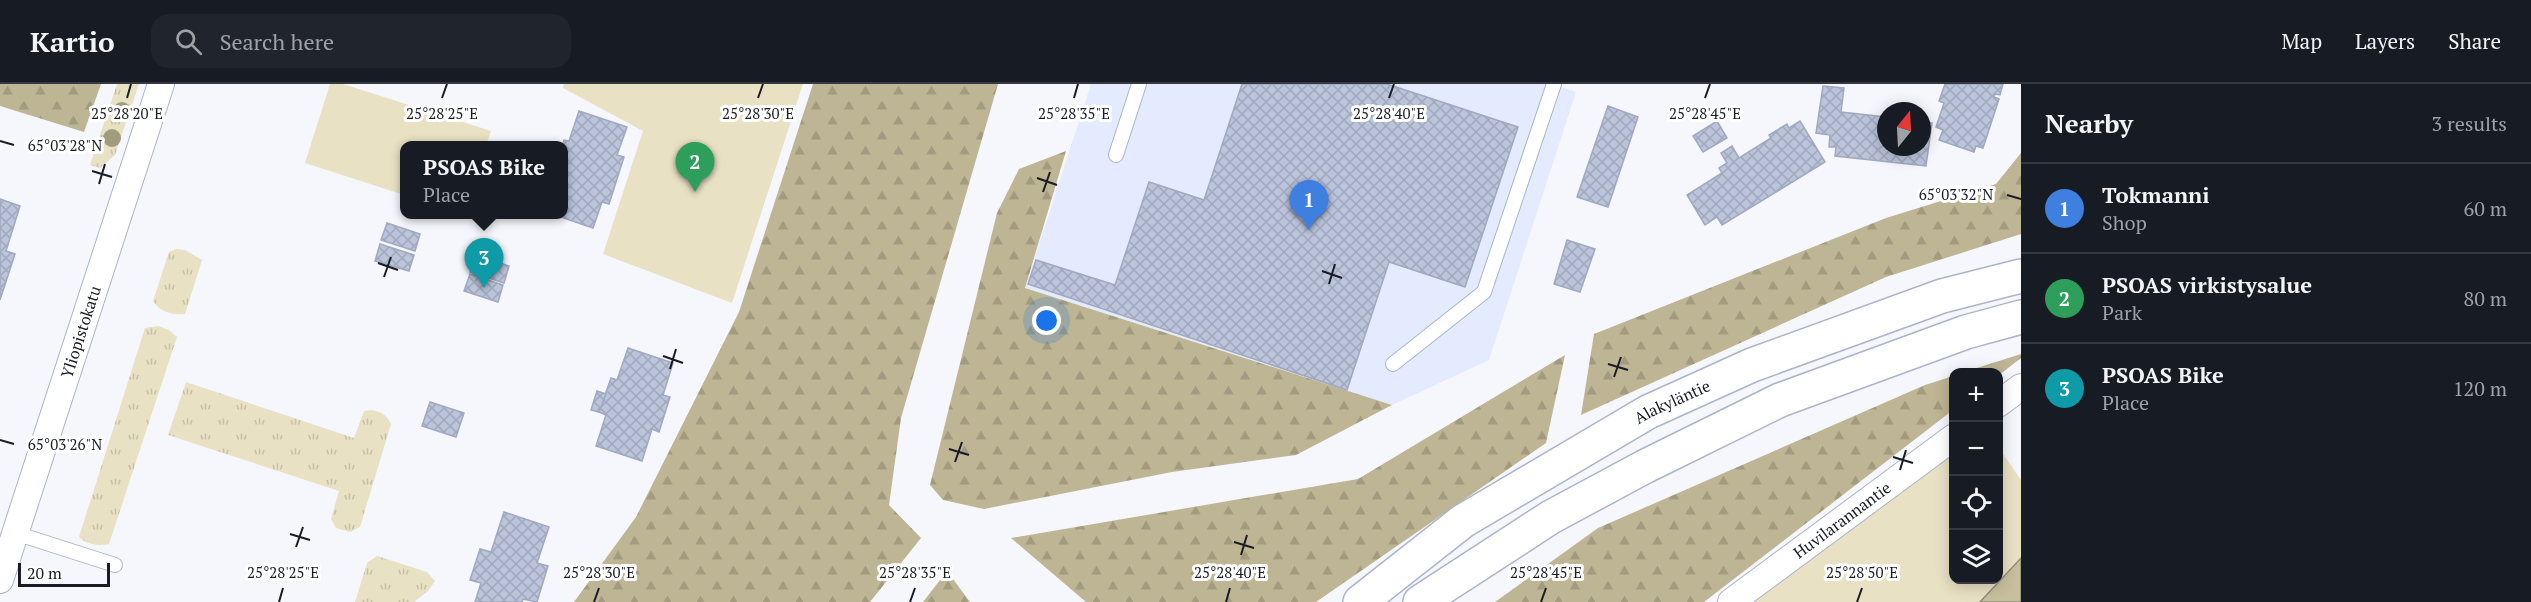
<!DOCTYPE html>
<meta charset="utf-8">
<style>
:root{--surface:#171b24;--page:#20242c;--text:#f1f3f6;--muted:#9ea1a6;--line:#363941;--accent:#b5b09b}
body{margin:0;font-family:"PT Serif",serif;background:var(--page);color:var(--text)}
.controls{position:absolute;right:18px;bottom:18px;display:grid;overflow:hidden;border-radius:12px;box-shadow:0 3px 15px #0003}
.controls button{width:54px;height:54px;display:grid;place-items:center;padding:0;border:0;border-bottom:2px solid var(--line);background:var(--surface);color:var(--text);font:30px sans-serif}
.compass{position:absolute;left:1877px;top:18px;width:54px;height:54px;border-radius:50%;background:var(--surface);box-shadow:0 3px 15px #0003;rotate:18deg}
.scale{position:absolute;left:18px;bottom:15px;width:92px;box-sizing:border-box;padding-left:6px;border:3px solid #191c25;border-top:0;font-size:16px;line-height:21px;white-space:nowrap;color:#191c25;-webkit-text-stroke:4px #fff;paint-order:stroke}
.you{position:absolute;left:1047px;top:237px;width:21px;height:21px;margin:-15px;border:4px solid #fff;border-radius:50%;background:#1a73e8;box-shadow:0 0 0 9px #1a73e833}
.badge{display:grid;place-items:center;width:39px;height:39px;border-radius:50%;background:var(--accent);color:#fff;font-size:20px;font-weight:700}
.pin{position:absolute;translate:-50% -50px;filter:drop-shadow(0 2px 3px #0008)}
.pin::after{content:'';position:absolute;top:32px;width:21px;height:18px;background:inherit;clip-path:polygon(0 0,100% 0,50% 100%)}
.popup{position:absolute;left:400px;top:57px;width:168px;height:78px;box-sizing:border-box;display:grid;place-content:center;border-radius:12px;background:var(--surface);filter:drop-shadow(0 2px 4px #0005);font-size:20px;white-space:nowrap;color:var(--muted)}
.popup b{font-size:22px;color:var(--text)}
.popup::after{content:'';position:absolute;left:50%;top:100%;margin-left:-12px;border:12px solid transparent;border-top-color:var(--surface)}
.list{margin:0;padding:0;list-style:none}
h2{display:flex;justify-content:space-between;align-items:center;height:78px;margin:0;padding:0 24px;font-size:26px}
h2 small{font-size:20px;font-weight:400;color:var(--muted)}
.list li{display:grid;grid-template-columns:39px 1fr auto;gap:18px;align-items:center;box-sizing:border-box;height:90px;padding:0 24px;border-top:2px solid var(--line)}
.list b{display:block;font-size:22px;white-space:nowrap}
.list p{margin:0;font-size:20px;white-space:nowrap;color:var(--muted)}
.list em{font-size:20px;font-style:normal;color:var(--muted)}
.icon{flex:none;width:33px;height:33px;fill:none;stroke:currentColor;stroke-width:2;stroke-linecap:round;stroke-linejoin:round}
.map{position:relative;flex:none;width:2021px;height:518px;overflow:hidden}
header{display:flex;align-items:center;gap:36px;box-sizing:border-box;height:84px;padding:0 30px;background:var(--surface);border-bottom:2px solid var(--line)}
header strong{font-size:28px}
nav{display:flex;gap:33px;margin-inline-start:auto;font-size:21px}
.search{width:420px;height:54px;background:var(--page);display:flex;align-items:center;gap:15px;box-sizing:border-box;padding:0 21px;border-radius:18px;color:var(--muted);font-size:22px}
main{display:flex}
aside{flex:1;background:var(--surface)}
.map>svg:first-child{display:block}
.built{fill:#e4ebfe}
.grass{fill:url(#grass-tufts)}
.forest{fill:url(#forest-firs)}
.green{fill:#e8e1c4}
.water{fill:#c7bf9d;stroke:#938e79;stroke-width:1.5}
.building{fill:url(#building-cross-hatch);stroke:#a0a9bf;stroke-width:1.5}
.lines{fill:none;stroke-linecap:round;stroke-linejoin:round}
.lane-casing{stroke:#abb4cb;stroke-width:16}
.street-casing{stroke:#abb4cb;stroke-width:28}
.secondary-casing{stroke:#abb4cb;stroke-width:36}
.lane{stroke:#fff;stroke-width:14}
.street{stroke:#fff;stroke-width:26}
.secondary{stroke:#fff;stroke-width:33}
.tree{fill:#a29c7f}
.ticks{fill:none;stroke:#191c25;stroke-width:2}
.labels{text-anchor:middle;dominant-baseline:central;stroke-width:6;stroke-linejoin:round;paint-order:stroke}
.street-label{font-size:16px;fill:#191c25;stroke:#fff}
.ticks-label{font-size:15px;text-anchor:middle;fill:#191c25;stroke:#fff;stroke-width:6;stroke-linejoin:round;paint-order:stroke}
</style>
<header>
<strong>Kartio</strong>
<div class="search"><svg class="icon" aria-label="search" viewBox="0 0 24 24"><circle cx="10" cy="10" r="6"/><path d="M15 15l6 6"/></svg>Search here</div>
<nav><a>Map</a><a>Layers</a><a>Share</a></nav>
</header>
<main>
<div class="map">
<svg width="2021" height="518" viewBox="0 0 2021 518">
<defs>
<pattern id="grass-tufts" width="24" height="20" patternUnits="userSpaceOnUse" patternTransform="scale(1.5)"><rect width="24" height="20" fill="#e8e1c4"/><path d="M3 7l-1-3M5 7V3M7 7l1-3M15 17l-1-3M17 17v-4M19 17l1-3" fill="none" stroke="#c6c0a8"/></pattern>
<pattern id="forest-firs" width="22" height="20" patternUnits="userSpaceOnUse" patternTransform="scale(1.5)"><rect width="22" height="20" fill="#bdb594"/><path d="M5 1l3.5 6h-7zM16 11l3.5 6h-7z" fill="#a29b7f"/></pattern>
<pattern id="building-cross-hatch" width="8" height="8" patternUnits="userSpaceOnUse" patternTransform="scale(1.5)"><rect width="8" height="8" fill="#bbc4db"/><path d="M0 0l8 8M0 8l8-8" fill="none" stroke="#a0a8bc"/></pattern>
</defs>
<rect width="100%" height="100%" fill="#f5f7fc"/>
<path class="built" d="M1091 0H1552L1576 8 1489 276 1392 321 1025 204Z"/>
<g class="grass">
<path d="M117 0H139L115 71 100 84 90 81Z"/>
<path d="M176 165 185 166 202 176 185 230C172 231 160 228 153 217L169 168Z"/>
<path d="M158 242 169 246 177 253 109 460C98 462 87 461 79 453L145 244Z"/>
<path d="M186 298 354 354 364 327C376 324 386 329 391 340L360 443 350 448 336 444 331 435 339 407 168 351Z"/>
<path d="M377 472 427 488 435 497 428 507 414 518H355L367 479Z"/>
</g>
<g class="forest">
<path d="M0 0H101L84 48 0 22Z"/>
<path d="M813 0H998L901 334 889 421 921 454 870 518H574L636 433 739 228Z"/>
<path d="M1066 67 1025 204 1392 321 1296 371 1172 388 984 425 943 416 930 401 997 129 1019 85Z"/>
<path d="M2021 69V150L1886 193 1581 331 1594 250 1886 134 1996 100Z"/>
<path d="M2021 270V274L1999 291 1998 288H1964Z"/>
<path d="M1565 271 1546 359 1316 518H1086L1011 454 1358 395Z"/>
<path d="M1953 292V326L1704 518H1495L1598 444 1925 301Z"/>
<path d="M947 487 970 518H923Z"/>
</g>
<g class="green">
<path d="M330 0H343L491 47 486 61 404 62V111L305 79Z"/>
<path d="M564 0H803L732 219 603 170 643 47 563 4Z"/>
<path d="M1999 364 2021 396V474L1980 518H1751L1953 367 1954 496H1998Z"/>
</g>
<path class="water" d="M2021 474V518H1980Z"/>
<g class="building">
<path d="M1242 0H1387L1518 43 1465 203 1389 178 1347 306 1028 200 1036 176 1115 201 1149 98 1204 116Z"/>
<path d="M1945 0H2003L2000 11 1995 10 1994 13 1999 15 1983 64 1976 62 1974 68 1939 56 1943 46 1936 43 1944 19 1939 17Z"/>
<path d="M1823 2 1844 4 1841 28 1886 33V63H1922V38L1932 39 1926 82 1835 72 1836 63H1829L1830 51 1816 49Z"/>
<path d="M1608 22 1638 33 1608 123 1577 113Z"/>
<path d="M579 27 627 43 617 71 624 73 609 120 602 118 593 144 552 130H564L562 62 564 56 569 57Z"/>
<path d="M1717 37 1727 54 1703 68 1693 52Z"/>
<path d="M1800 37 1825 78 1722 141 1717 133 1705 141 1687 111 1722 89 1719 84 1727 79 1721 69 1732 62 1739 74 1771 54 1769 51 1787 40 1789 44Z"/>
<path d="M0 115 20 122 6 167 15 170 0 216Z"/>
<path d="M387 139 420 150 415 167 381 156Z"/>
<path d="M1567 156 1595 165 1580 208 1554 200Z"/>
<path d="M380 160 414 171 409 187 375 177Z"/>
<path d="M476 171 509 182 504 199 470 188Z"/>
<path d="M470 190 503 201 498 218 464 207Z"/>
<path d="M628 264 673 279 663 311 670 313 659 348 652 345 642 377 596 362 606 331 599 328 611 294 617 296Z"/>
<path d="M597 307 606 310 599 328 591 326Z"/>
<path d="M430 318 464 329 456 353 422 342Z"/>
<path d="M504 428 549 443 537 479 548 482 537 518 523 515 522 518H475L481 499 470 496 480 465 491 468Z"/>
</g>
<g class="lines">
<g class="lane-casing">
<g id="lane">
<path d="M1116 71 1139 0"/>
<path d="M1393 280 1484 208 1554 0"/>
<path d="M15 449 115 481"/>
</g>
</g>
<g class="street-casing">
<g id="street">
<path d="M1998 320 2021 303"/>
<path id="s1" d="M0 496 161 0"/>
<path id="s2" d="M1731 518 1954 353"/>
</g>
</g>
<g class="secondary-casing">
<g id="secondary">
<path id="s3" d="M1360 518 1463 437 1648 328 1752 281 1942 212 2021 192"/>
<path d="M1420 518 1551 433 1644 383 1780 316 1966 248 2021 233"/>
</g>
</g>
<use href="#lane" class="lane"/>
<use href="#street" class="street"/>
<use href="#secondary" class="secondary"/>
</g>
<g class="tree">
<circle cx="122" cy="27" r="9"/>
<circle cx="112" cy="54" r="9"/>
</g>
<path class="ticks" d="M127 14 131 0M442 14 447 0M758 14 763 0M1074 14 1078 0M1389 14 1394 0M1705 14 1710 0M0 57 14 61M92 87 112 93M1037 94 1057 101M99 100 105 80M1043 108 1050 88M2007 111 2021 115M378 179 398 186M1322 187 1342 194M384 193 391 173M1329 200 1335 180M663 272 683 279M1608 280 1628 286M670 285 676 265M1614 293 1621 273M0 356 14 360M949 365 969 371M1893 373 1913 379M955 378 962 358M1900 386 1906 366M290 450 310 456M1234 458 1254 464M296 463 303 443M1241 471 1247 451M279 518 283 504M594 518 599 504M910 518 915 504M1226 518 1230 504M1541 518 1546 504M1857 518 1862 504"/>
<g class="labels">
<g class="street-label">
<text stroke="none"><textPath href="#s1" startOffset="261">Yliopistokatu</textPath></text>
<text stroke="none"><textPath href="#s3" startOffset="372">Alakyläntie</textPath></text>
<text stroke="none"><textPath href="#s2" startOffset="138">Huvilarannantie</textPath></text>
</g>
</g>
<g class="ticks-label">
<text x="127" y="35">25°28'20"E</text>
<text x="442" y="35">25°28'25"E</text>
<text x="758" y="35">25°28'30"E</text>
<text x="1074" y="35">25°28'35"E</text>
<text x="1389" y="35">25°28'40"E</text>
<text x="1705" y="35">25°28'45"E</text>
<text x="65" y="67">65°03'28"N</text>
<text x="1956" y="116">65°03'32"N</text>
<text x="65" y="366">65°03'26"N</text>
<text x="283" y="494">25°28'25"E</text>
<text x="599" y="494">25°28'30"E</text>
<text x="915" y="494">25°28'35"E</text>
<text x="1230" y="494">25°28'40"E</text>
<text x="1546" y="494">25°28'45"E</text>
<text x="1862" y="494">25°28'50"E</text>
</g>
</svg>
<div class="controls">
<button>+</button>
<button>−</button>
<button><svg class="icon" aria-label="locate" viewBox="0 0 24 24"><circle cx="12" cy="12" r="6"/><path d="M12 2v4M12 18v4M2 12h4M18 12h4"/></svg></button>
<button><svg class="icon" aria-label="layers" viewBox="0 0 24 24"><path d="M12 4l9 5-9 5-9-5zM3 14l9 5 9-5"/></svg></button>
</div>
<svg class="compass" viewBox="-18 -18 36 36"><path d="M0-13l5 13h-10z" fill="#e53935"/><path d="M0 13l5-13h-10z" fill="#9ea1a6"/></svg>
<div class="scale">20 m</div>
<div class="you"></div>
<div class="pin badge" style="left:1309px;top:146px;background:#3f7fe0">1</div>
<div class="pin badge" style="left:695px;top:108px;background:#2e9e5b">2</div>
<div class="pin badge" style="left:484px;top:204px;background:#0f9aa8">3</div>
<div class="popup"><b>PSOAS Bike</b>Place</div>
</div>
<aside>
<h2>Nearby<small>3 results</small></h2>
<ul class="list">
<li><span class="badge" style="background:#3f7fe0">1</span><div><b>Tokmanni</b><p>Shop</p></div><em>60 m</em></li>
<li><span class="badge" style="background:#2e9e5b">2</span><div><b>PSOAS virkistysalue</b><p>Park</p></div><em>80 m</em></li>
<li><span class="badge" style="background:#0f9aa8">3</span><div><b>PSOAS Bike</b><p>Place</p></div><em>120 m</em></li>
</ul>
</aside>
</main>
